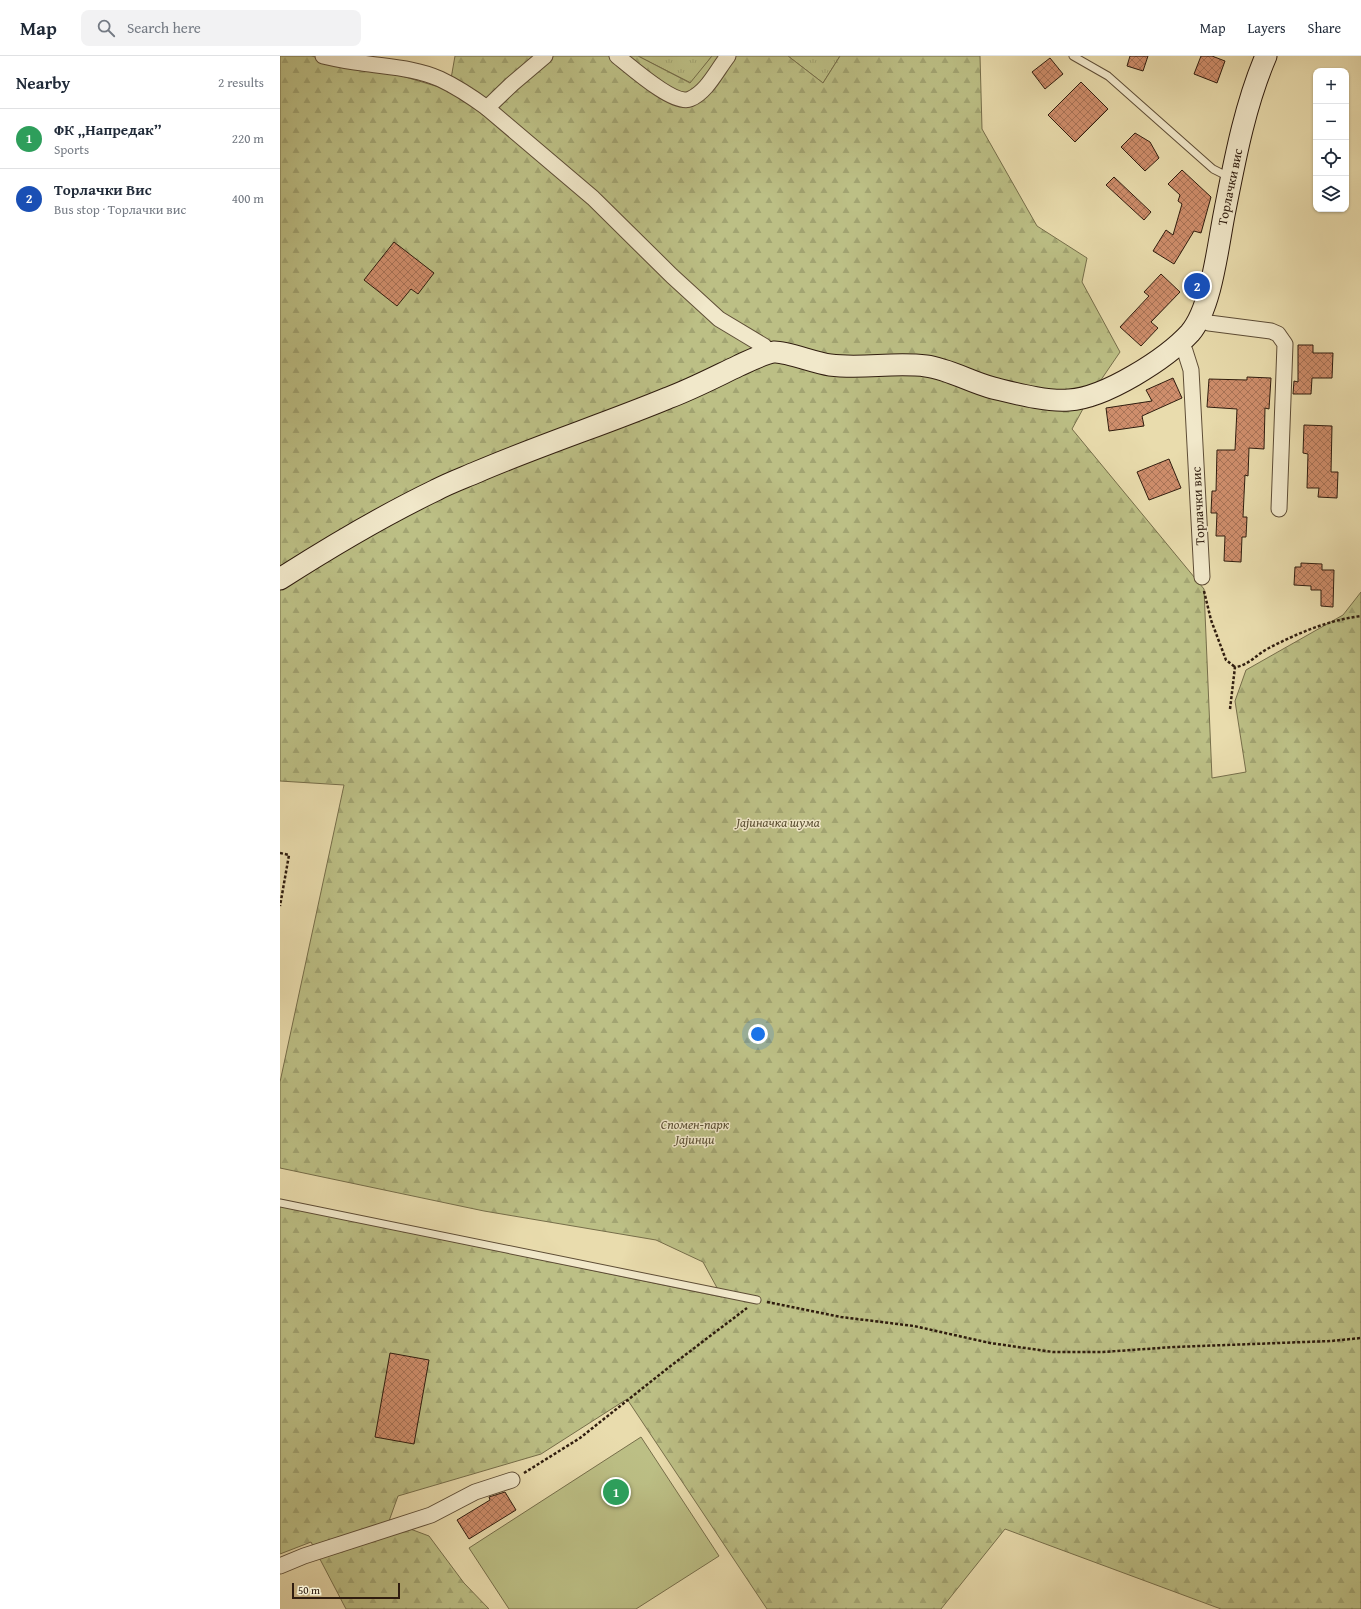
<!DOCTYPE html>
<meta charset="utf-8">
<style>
:root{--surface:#fff;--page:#f2f2f3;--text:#1f2937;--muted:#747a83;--line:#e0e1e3;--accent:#111827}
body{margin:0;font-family:"Gentium Book Plus",serif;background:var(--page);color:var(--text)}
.controls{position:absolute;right:12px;top:12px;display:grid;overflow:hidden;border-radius:8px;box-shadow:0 1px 3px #0004}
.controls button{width:36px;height:36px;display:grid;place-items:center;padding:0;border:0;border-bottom:1px solid var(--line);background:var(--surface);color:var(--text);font:20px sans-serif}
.scale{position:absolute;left:12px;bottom:10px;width:108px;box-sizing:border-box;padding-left:4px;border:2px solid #301d0f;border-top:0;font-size:11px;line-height:14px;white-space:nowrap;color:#301d0f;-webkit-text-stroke:3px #f1e8ca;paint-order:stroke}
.you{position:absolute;left:478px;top:978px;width:14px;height:14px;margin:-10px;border:3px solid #fff;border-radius:50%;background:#1a73e8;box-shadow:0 0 0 6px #1a73e833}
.badge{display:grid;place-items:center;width:26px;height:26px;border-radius:50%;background:var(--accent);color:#fff;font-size:13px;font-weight:700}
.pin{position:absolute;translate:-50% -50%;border:2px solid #fff;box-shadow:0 1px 4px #0006}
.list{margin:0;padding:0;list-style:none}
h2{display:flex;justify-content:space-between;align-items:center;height:52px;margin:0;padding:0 16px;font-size:17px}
h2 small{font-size:13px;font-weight:400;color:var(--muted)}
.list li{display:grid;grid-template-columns:26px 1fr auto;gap:12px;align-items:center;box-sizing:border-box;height:60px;padding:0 16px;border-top:1px solid var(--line)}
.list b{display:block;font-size:15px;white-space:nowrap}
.list p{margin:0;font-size:13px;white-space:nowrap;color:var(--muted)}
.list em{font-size:13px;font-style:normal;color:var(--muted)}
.icon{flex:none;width:22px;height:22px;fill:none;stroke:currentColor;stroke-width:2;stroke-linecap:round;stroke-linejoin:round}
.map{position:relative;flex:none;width:1081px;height:1553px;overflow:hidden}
header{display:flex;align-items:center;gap:24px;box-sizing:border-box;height:56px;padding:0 20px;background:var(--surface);border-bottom:1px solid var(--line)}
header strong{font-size:19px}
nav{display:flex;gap:22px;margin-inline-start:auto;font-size:14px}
.search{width:280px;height:36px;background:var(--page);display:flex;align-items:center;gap:10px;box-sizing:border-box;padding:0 14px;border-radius:8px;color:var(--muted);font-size:15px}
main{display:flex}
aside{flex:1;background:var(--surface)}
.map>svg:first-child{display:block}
.grass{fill:url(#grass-tufts);stroke:#766e4a}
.forest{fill:url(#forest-firs);stroke:#766e4a}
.garden{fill:#bcbf85;stroke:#766e4a}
.building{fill:url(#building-cross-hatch);stroke:#301d0f}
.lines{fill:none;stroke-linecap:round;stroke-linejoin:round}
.lane-casing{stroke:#5e4d36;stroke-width:9}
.street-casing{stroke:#5e4d36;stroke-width:17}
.secondary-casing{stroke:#301d0f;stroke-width:23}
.path{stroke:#301d0f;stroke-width:2.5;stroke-dasharray:3 2;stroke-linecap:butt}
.lane{stroke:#f1e8ca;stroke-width:7}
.street{stroke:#f1e8ca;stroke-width:15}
.secondary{stroke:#f1e8ca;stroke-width:21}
.labels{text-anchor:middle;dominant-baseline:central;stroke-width:3;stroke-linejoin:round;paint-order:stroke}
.street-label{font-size:13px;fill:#301d0f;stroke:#f1e8ca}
.park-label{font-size:13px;font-style:italic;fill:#5a4e32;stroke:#f1e8ca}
</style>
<header>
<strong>Map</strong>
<div class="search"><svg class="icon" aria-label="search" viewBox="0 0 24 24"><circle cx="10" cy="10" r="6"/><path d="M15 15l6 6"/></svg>Search here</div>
<nav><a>Map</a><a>Layers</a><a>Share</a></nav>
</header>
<main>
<aside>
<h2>Nearby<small>2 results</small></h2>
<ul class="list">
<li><span class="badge" style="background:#2e9e5b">1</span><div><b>ФК „Напредак”</b><p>Sports</p></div><em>220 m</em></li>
<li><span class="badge" style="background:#1a4fb4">2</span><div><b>Торлачки Вис</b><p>Bus stop · Торлачки вис</p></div><em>400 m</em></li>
</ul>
</aside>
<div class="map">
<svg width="1081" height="1553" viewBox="0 0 1081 1553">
<defs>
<pattern id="grass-tufts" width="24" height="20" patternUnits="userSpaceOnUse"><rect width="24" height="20" fill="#bcbf85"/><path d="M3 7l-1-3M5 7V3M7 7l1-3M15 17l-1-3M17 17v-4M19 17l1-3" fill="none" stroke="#a2a472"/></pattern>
<pattern id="forest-firs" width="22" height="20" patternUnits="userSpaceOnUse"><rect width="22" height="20" fill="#bcbf85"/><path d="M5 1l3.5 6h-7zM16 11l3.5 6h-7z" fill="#a2a472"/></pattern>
<pattern id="building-cross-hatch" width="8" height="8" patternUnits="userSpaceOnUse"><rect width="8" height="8" fill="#cf8e6c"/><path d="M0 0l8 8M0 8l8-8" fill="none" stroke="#a87357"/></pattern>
</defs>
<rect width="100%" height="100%" fill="#e9dcad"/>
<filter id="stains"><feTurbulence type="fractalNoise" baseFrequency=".005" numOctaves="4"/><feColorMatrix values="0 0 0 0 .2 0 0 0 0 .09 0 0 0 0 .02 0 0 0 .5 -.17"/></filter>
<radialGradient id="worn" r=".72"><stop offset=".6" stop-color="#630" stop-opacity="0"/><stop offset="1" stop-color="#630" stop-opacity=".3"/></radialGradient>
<g class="grass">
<path d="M358 0H432L411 27Z"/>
<path d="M508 0H560L543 27Z"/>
</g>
<path class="forest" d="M0 0H31L112 17 169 34 175 0H358L410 27 432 0H508L543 27 560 0H700L702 73 757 170 807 202 802 226 840 296 810 340 792 373 924 533 932 722 966 716 955 645 966 614 1063 559 1081 536V1553H941L725 1473 661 1553H487L347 1343 261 1398 118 1440 109 1465 149 1480 184 1527 209 1553H66L31 1486 0 1498V1150L442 1241 423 1206 376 1184 204 1155 0 1112V1026L64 729 0 725Z"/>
<path class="garden" d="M361 1381 439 1500 356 1553H229L189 1492Z"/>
<g class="building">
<path d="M850 0H868L863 15 847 10Z"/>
<path d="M921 0H932L945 5 937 27 914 18Z"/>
<path d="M770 2 783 18 765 33 752 16Z"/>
<path d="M801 26 828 53 795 86 768 59Z"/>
<path d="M855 77 870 86 879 102 865 115 841 91Z"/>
<path d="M902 114 931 141 921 177 914 175 894 208 873 195 886 174 893 179 902 148 898 145 900 139 888 128Z"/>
<path d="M834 121 871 156 864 164 826 129Z"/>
<path d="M114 186 154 217 138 238 131 233 117 250 84 224Z"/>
<path d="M881 218 900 236 871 266 878 272 861 290 840 271 869 240 864 236Z"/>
<path d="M1018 289H1033V297H1053L1052 322H1032L1031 338H1013L1014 325 1018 326Z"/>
<path d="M967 321 991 322 989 353 985 352 984 393 969 392 968 420 965 419 963 461H967L966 481H962L961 506 944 505 945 480H936L937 457H931L932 435H936L937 394H955L957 353 927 351 929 323 967 324Z"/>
<path d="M893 322 902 342 862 360 864 370 829 375 826 352 872 345 866 334Z"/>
<path d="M1024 369 1052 370 1051 416H1058L1057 442 1038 441 1039 432H1027L1028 398 1023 397Z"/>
<path d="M889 403 901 432 869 444 857 416Z"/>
<path d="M1021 507 1042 508V514H1054L1053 551 1041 550V534H1031V530L1014 529 1015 511H1021Z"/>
<path d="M110 1297 149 1304 134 1388 95 1381Z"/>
<path d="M225 1436 236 1454 189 1483 177 1464 210 1444 209 1441Z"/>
</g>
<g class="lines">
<g class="lane-casing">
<g id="lane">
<path d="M793 0 828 20 933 113 949 121"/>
<path d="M0 1147 477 1244"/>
</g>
</g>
<g class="street-casing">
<g id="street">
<path d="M43 0C56 3 69 6 82 7 108 11 136 12 160 23 177 31 192 41 207 52L313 142 392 220 439 263 484 290 491 297"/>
<path d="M337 0C350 10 394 50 410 43 427 36 437 14 448 0"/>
<path d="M207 52 232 28 265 0"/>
<path d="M919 263 929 267 991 275 998 278 1005 288 999 453"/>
<path d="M900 287 905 295 911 314 922 521"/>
<path d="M0 1510 24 1500 151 1459 195 1436 232 1424"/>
</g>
</g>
<g class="secondary-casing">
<path id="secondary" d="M0 523C50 491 102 460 156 434 169 427 183 422 197 416 260 389 325 368 388 342 412 333 435 321 458 310 469 305 482 298 494 296 505 295 535 307 550 309 582 313 614 306 646 310 669 313 690 326 713 332 734 337 767 346 789 344 825 342 886 303 910 277 932 251 938 188 945 154 955 103 965 49 986 0"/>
</g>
<g class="path">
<path d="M924 535 931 564 946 604 955 611"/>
<path d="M950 653 955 611C968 610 977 598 989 592 1018 577 1049 564 1081 560"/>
<path d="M0 797 9 799 0 850"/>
<path d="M487 1246 561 1261 634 1270 710 1287 773 1296H823L894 1291 1051 1285 1081 1282"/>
<path d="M244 1417 300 1382 388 1312 467 1252"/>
</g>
<use href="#lane" class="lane"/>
<use href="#street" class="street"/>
<use href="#secondary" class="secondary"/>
</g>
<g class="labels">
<g class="street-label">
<text transform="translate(950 131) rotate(-78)">Торлачки вис</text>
<text transform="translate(918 450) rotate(-93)">Торлачки вис</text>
</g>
<g class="park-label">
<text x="498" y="766">Јајиначка шума</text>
<text x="415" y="1068">Спомен-парк<tspan x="415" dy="15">Јајинци</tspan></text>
</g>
</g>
<rect width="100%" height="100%" filter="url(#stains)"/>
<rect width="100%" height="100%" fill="url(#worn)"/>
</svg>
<div class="controls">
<button>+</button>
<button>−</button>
<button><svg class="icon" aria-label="locate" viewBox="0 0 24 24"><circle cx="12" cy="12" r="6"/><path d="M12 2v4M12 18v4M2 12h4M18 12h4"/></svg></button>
<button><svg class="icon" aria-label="layers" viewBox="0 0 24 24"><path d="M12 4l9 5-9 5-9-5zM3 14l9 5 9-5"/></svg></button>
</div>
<div class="scale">50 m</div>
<div class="you"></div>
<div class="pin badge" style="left:336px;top:1436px;background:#2e9e5b">1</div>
<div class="pin badge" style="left:917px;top:230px;background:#1a4fb4">2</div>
</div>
</main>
